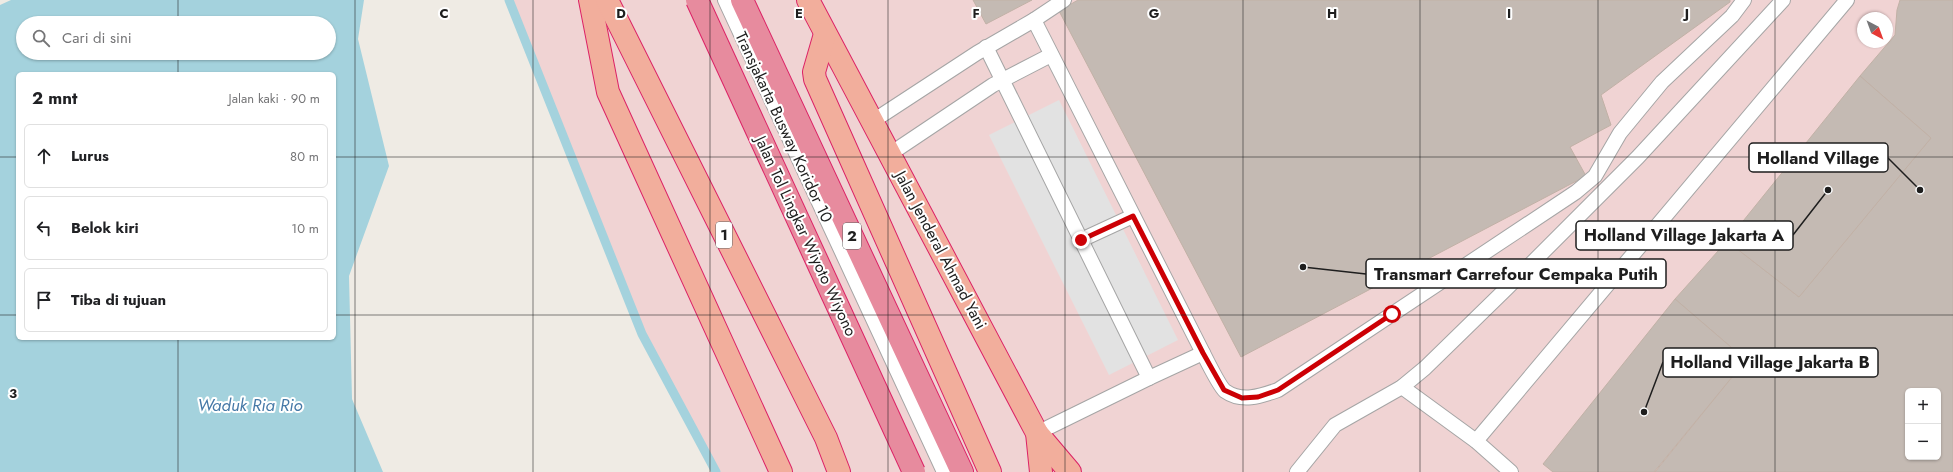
<!DOCTYPE html>
<html lang="id">
<meta charset="utf-8">
<style>
:root{--surface:#fff;--page:#f2f2f2;--text:#202124;--muted:#757577;--line:#e0e0e0}
body{margin:0;font-family:Jost,sans-serif;background:var(--page);color:var(--text)}
.controls{position:absolute;right:12px;bottom:12px;display:grid;overflow:hidden;border-radius:6px;box-shadow:0 1px 3px #0004}
.controls button{width:36px;height:36px;display:grid;place-items:center;padding:0;border:0;border-bottom:1px solid var(--line);background:var(--surface);color:var(--text);font:20px sans-serif}
.compass{position:absolute;left:1857px;top:12px;width:36px;height:36px;border-radius:50%;background:var(--surface);box-shadow:0 1px 3px #0004;rotate:139deg}
.stop{position:absolute;width:12px;height:12px;margin:-9px;border:3px solid #cc0005;border-radius:50%;background:#fff}
.stop.end{background:#cc0005;border-color:#fff;box-shadow:0 1px 4px #0008}
.list{margin:0;padding:0;list-style:none}
h2{display:flex;justify-content:space-between;align-items:center;height:52px;margin:0;padding:0 16px;font-size:17px}
h2 small{font-size:13px;font-weight:400;color:var(--muted)}
.list li{display:grid;grid-template-columns:26px 1fr auto;gap:12px;align-items:center;box-sizing:border-box;height:64px;margin:0 8px 8px;padding:0 8px;border:1px solid var(--line);border-radius:6px}
.list b{display:block;font-size:15px;white-space:nowrap}
.list em{font-size:13px;font-style:normal;color:var(--muted)}
.icon{flex:none;width:22px;height:22px;fill:none;stroke:currentColor;stroke-width:2;stroke-linecap:round;stroke-linejoin:round}
.map{position:relative;flex:none;width:1953px;height:472px;overflow:hidden}
.search{position:absolute;background:var(--surface);box-shadow:0 1px 3px #0004;left:16px;top:16px;width:320px;height:44px;display:flex;align-items:center;gap:10px;box-sizing:border-box;padding:0 14px;border-radius:22px;color:var(--muted);font-size:15px}
.panel{position:absolute;background:var(--surface);box-shadow:0 1px 3px #0004;left:16px;top:72px;width:320px;height:268px;border-radius:6px}
.map>svg:first-child{display:block}
.commercial{fill:#f0d3d3;fill-rule:evenodd}
.parking{fill:#e2e2e2}
.water{fill:#a4d2dd;fill-rule:evenodd}
.lines{fill:none;stroke-linecap:round;stroke-linejoin:round}
.stream{stroke:#a4d2dd;stroke-width:9}
.building{fill:#c4bab3;stroke:#c1b1a6;fill-rule:evenodd}
.service-casing{stroke:#a5a5a5;stroke-width:16}
.trunk-casing{stroke:#dc2266;stroke-width:24}
.motorway-casing{stroke:#dc2266;stroke-width:24}
.service{stroke:#fff;stroke-width:14}
.trunk{stroke:#f2ae9c;stroke-width:22}
.motorway{stroke:#e78b9e;stroke-width:22}
.motorway-bridge-casing{stroke:#dc2266;stroke-width:24;stroke-linecap:butt}
.motorway-bridge{stroke:#e78b9e;stroke-width:22}
.route{stroke:#cc0005;stroke-width:5}
.grid{fill:none;stroke:#1e1e1e;stroke-width:1;stroke-opacity:0.55}
.labels{text-anchor:middle;dominant-baseline:central;stroke-width:4;stroke-linejoin:round;paint-order:stroke}
.shield{fill:#fff;stroke:#626262;stroke-width:1}
.shield-label{font-size:15px;font-weight:bold;fill:#1e1e1e}
.street-label{font-size:16px;fill:#1e1e1e;stroke:#fff}
.water-label{font-size:17px;font-style:italic;fill:#4679a7;stroke:#fff}
.grid-label{font-size:13px;text-anchor:middle;font-weight:bold;fill:#1e1e1e;stroke:#fff;stroke-width:4;stroke-linejoin:round;paint-order:stroke}
.leader{fill:none;stroke:#1e1e1e;stroke-width:1.5}
.callout-dot{fill:#1e1e1e;stroke:#fff;stroke-width:1.5}
.callout{fill:#fff;stroke:#1e1e1e;stroke-width:1.5}
.callout-label{font-size:17px;text-anchor:middle;font-weight:bold;fill:#1e1e1e}
</style>
<div class="map">
<svg width="1953" height="472" viewBox="0 0 1953 472">
<rect width="100%" height="100%" fill="#efebe4"/>
<path class="commercial" d="M509 0H1953L1946 472H716L642 334ZM1863 18H1887V42H1863ZM1908 391H1938V457H1908Z"/>
<path class="parking" d="M1059 100 1178 340 1109 375 989 135Z"/>
<path class="water" d="M11 0H364L358 39 389 166 349 276 352 399 383 472H0V5ZM23 23H329V53H23ZM18 74H334V338H18Z"/>
<g class="lines">
<path class="stream" d="M509 0 642 334 716 472"/>
</g>
<g class="building">
<path d="M973 0H1032L986 24Z"/>
<path d="M1078 0H1730V2L1601 95 1611 125 1570 147 1586 176 1241 357 1059 11Z"/>
<path d="M1900 0H1953V472H1655L1746 360 1675 299 1727 241 1799 297 1931 138 1860 76 1895 35 1897 10ZM1908 391H1938V457H1908Z"/>
<path d="M1860 76 1931 138 1799 297 1727 241Z"/>
<path d="M1675 299 1746 360 1654 472H1553L1543 464Z"/>
</g>
<g class="lines">
<g class="service-casing">
<g id="service">
<path d="M725 0 944 472"/>
<path d="M1034 20 1203 353C1207 361 1220 387 1225 391 1242 403 1261 396 1278 390L1576 192 1595 176 1620 133 1662 82 1732 16 1744 0"/>
<path d="M986 47 1149 378"/>
<path d="M873 121 977 53 1034 20 1064 0"/>
<path d="M890 154 993 85 1051 55"/>
<path d="M1081 240 1133 216"/>
<path d="M1402 387 1476 441 1511 472"/>
<path d="M1037 433 1149 378 1203 353"/>
<path d="M1476 441 1847 0"/>
<path d="M1297 472 1335 425 1402 387 1425 368 1507 288 1638 157 1783 0"/>
</g>
</g>
<g class="trunk-casing">
<g id="trunk">
<path d="M590 0 608 92 781 472"/>
<path d="M607 0 826 438 839 472"/>
<path d="M808 0 1037 433 1041 472"/>
<path d="M825 34 814 72 815 79 990 472"/>
<path d="M1037 433 1070 472"/>
</g>
</g>
<g class="motorway-casing">
<path id="motorway" d="M742 0 962 472"/>
</g>
<use href="#service" class="service"/>
<use href="#trunk" class="trunk"/>
<use href="#motorway" class="motorway"/>
<g class="motorway-bridge-casing">
<path id="motorway-bridge" d="M697 0 914 472"/>
</g>
<use href="#motorway-bridge" class="motorway-bridge"/>
</g>
<g class="lines">
<path class="route" d="M1081 240 1133 216 1203 353 1224 390 1242 398 1258 397 1278 390 1392 314"/>
</g>
<path class="grid" d="M178 0V23M355 0V472M533 0V472M710 0V472M888 0V472M1065 0V472M1243 0V472M1420 0V472M1598 0V472M1775 0V472M178 53V74M0 157H18M334 157H1953M0 315H18M334 315H1953M178 338V472"/>
<g class="labels">
<g class="shield">
<rect x="716" y="222" width="16" height="26" rx="3"/>
<rect x="843" y="223" width="18" height="26" rx="3"/>
</g>
<g class="shield-label">
<text x="724" y="235">1</text>
<text x="852" y="236">2</text>
</g>
<g class="street-label">
<text transform="translate(784 127) rotate(65)">Transjakarta Busway Koridor 10</text>
<text transform="translate(806 236) rotate(65)">Jalan Tol Lingkar Wiyoto Wiyono</text>
<text transform="translate(941 250) rotate(62)">Jalan Jenderal Ahmad Yani</text>
</g>
<g class="water-label">
<text x="250" y="405">Waduk Ria Rio</text>
</g>
</g>
<g class="grid-label">
<text x="444" y="18">C</text>
<text x="621" y="18">D</text>
<text x="799" y="18">E</text>
<text x="976" y="18">F</text>
<text x="1154" y="18">G</text>
<text x="1332" y="18">H</text>
<text x="1509" y="18">I</text>
<text x="1687" y="18">J</text>
<text x="13" y="398">3</text>
</g>
<path class="leader" d="M1920 190L1888 158M1828 190L1793 235M1303 267L1366 274M1644 412L1663 362"/>
<g class="callout-dot">
<circle cx="1920" cy="190" r="4"/>
<circle cx="1828" cy="190" r="4"/>
<circle cx="1303" cy="267" r="4"/>
<circle cx="1644" cy="412" r="4"/>
</g>
<g class="callout">
<rect x="1749" y="143" width="139" height="29" rx="4"/>
<rect x="1576" y="221" width="217" height="29" rx="4"/>
<rect x="1366" y="259" width="300" height="29" rx="4"/>
<rect x="1663" y="348" width="215" height="29" rx="4"/>
</g>
<g class="callout-label">
<text x="1818" y="164">Holland Village</text>
<text x="1684" y="241">Holland Village Jakarta A</text>
<text x="1516" y="280">Transmart Carrefour Cempaka Putih</text>
<text x="1770" y="368">Holland Village Jakarta B</text>
</g>
</svg>
<div class="controls">
<button>+</button>
<button>−</button>
</div>
<svg class="compass" viewBox="-18 -18 36 36"><path d="M0-13l5 13h-10z" fill="#e53935"/><path d="M0 13l5-13h-10z" fill="#757577"/></svg>
<div class="stop" style="left:1392px;top:314px"></div>
<div class="stop end" style="left:1081px;top:240px"></div>
<div class="search"><svg class="icon" aria-label="search" viewBox="0 0 24 24"><circle cx="10" cy="10" r="6"/><path d="M15 15l6 6"/></svg>Cari di sini</div>
<section class="panel">
<h2>2 mnt<small>Jalan kaki · 90 m</small></h2>
<ul class="list">
<li><svg class="icon" aria-label="ahead" viewBox="0 0 24 24"><path d="M12 20V5M6 11l6-6 6 6"/></svg><div><b>Lurus</b></div><em>80 m</em></li>
<li><svg class="icon" aria-label="left" viewBox="0 0 24 24"><path d="M17 20v-9H6M10 6l-5 5 5 5"/></svg><div><b>Belok kiri</b></div><em>10 m</em></li>
<li><svg class="icon" aria-label="arrive" viewBox="0 0 24 24"><path d="M6 21V4h12l-3 4 3 4H6"/></svg><div><b>Tiba di tujuan</b></div></li>
</ul>
</section>
</div>
